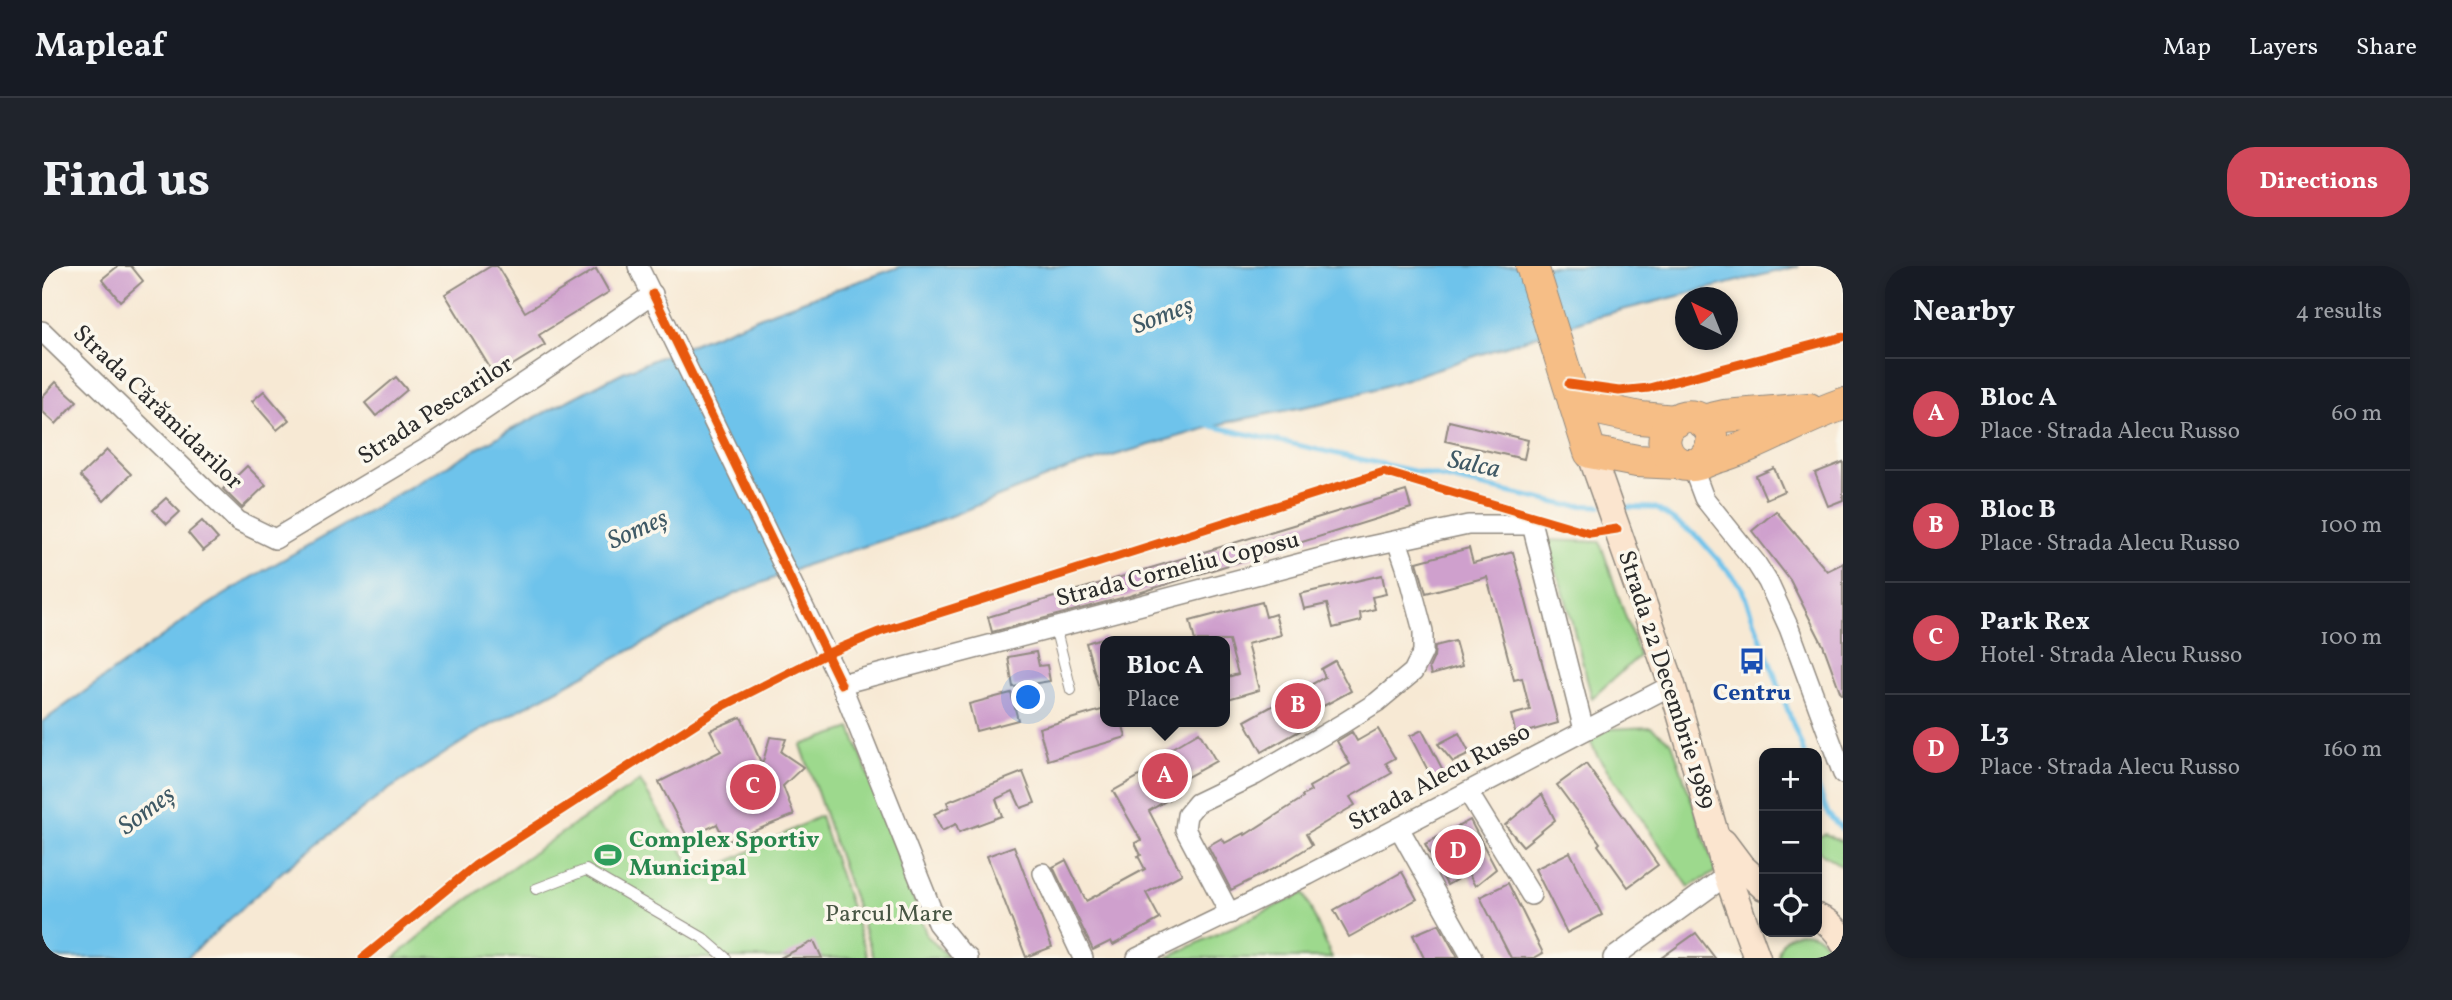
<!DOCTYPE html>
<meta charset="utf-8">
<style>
:root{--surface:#171b24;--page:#20242c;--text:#f1f3f6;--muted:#9ea1a6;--line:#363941;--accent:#d1495b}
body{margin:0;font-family:Vollkorn,serif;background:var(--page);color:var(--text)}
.controls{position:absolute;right:21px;bottom:21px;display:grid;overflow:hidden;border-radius:14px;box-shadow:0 4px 10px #0003}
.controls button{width:63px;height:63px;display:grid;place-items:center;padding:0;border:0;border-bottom:2px solid var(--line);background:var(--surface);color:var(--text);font:35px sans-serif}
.compass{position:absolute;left:1633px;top:21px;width:63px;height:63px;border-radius:50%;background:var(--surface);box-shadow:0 4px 10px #0003;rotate:317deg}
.you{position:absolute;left:987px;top:432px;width:24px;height:24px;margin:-18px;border:5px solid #fff;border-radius:50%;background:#1a73e8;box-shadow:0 0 0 10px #1a73e833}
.badge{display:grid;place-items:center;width:46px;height:46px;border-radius:50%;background:var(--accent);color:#fff;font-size:23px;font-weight:700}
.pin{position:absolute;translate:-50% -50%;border:4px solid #fff;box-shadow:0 2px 7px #0006}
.popup{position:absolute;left:1058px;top:370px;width:130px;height:91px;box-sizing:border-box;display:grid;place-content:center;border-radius:14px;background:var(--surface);filter:drop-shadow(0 2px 5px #0005);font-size:23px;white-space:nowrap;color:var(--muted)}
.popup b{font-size:26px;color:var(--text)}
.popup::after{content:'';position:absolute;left:50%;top:100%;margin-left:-14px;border:14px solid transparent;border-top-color:var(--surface)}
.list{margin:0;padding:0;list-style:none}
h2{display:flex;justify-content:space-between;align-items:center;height:91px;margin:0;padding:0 28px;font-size:30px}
h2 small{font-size:23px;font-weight:400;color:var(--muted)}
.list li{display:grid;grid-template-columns:46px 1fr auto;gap:21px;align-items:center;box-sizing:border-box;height:112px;padding:0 28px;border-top:2px solid var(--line)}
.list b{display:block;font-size:26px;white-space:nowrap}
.list p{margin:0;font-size:23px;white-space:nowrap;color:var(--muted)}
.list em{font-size:23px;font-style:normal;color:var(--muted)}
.icon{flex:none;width:38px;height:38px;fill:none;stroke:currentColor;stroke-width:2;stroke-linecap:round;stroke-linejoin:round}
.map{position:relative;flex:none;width:1801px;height:692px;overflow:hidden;border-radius:28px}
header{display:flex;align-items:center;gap:42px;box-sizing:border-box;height:98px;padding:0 35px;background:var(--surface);border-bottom:2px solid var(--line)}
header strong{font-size:33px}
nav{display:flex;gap:38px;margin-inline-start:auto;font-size:24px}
.intro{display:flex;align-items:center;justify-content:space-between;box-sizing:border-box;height:168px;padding:0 42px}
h1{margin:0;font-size:49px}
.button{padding:18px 32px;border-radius:28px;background:var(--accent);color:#fff;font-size:24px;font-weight:700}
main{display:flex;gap:42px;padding:0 42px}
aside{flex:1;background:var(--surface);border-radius:28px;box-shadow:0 4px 10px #0003}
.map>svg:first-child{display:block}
.green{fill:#9dd98d;stroke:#64825c;stroke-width:2}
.water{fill:#6ec3eb;stroke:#4c778b;stroke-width:2}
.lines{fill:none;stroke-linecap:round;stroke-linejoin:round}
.stream{stroke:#6ec3eb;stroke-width:5}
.building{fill:#cfa0cd}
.service-casing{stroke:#918a80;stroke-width:12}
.minor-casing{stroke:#918a80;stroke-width:22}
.secondary-casing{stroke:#918a80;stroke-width:29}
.trunk-casing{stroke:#918a80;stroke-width:34}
.service{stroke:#fff;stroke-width:10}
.minor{stroke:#fff;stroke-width:19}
.secondary{stroke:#fbe5cf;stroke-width:26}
.trunk{stroke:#f6be86;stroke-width:32}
.cycleway-casing{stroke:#fbf7ec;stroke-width:13}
.cycleway{stroke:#e8590c;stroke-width:9}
.labels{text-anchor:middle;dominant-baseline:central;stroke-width:7;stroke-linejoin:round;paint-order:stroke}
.street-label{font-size:24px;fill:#2b2b2b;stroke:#fbf7ec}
.transit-label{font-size:24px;font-weight:bold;fill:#164399;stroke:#fbf7ec}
.leisure-label{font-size:24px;font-weight:bold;fill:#27864d;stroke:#fbf7ec;text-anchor:start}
.park-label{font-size:24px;fill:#485644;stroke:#fbf7ec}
.water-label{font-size:26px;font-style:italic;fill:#3f5965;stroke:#fbf7ec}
</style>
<header>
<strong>Mapleaf</strong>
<nav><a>Map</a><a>Layers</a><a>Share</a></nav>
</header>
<div class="intro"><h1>Find us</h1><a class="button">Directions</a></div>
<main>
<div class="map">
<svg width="1801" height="692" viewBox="0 0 1801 692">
<rect width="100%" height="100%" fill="#fbf7ec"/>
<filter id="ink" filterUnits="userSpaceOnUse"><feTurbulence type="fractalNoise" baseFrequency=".0143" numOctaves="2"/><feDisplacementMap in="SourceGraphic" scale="14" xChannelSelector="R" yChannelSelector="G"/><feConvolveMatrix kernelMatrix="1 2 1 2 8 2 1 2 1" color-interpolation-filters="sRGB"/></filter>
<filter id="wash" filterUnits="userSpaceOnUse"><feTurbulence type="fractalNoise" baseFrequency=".00686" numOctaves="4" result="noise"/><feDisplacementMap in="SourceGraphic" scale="28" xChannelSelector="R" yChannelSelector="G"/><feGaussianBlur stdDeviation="1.57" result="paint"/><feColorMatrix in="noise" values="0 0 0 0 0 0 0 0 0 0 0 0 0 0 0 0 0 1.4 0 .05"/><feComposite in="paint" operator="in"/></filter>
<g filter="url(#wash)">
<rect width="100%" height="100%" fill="#f7e9d4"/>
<g class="green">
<path d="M1504 274 1558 276 1597 390 1550 432 1524 334Z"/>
<path d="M1609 461 1630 477 1674 606 1647 621 1555 489 1548 475 1565 463Z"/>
<path d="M809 462 885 670 907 692H832L759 479Z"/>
<path d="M598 515 656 611 778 550 826 692H352C429 627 514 570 598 515Z"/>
<path d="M1783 568 1801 576V601L1775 584V571Z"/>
<path d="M1262 627 1290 692H1124Z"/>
<path d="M1758 666C1775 666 1787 674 1787 692H1736C1736 678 1745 669 1758 666Z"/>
</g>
<path class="water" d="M860 0H1757L1548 52 1340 121 1282 137 1186 156 1026 203 876 263 764 299 693 328 436 466 343 526 241 605 145 692H0V456L150 349 214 309 461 168 581 106 732 45Z"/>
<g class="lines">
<g class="stream">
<path d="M1165 159 1524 239 1559 240"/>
<path d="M1576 241 1614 242 1656 271 1699 320 1762 487"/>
<path d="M1775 519 1786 548 1801 564"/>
</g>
</g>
<g id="blocks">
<g class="building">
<path d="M76 0H89L101 15 78 35 60 13Z"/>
<path d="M449 0H455L483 46 554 3 567 26 497 69 503 79 453 110 403 28Z"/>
<path d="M354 111 365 124 334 150 323 137Z"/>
<path d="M14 116 35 135 14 158 0 145V131Z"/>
<path d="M222 125 247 154 235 164 210 135Z"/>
<path d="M1407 155 1486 174 1482 193 1403 175Z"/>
<path d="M65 184 89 208 62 235 38 210Z"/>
<path d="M1801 196V234L1786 240 1773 207Z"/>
<path d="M205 200 224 219 200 242 181 223Z"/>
<path d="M1732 202 1742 225 1724 233 1714 210Z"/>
<path d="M1364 225 1369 242 1087 330 950 366 946 351Z"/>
<path d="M124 232 138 246 125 258 111 244Z"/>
<path d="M1734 245 1785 305 1801 297V428H1799L1781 379 1748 314 1710 265Z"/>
<path d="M160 255 176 273 161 285 146 267Z"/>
<path d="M1427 282 1431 297 1471 286 1516 457 1474 469 1469 449 1488 444 1480 412 1472 414 1445 311 1384 327 1375 296Z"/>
<path d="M1340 309 1344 328 1330 331 1333 343 1318 347 1319 355 1291 362 1285 338 1262 343 1258 328Z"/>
<path d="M1220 336 1224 351 1233 348 1239 369 1205 378 1217 424 1186 433 1182 412 1196 408 1187 375H1153L1148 355Z"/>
<path d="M1063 371V429H1059L1044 377Z"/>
<path d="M1413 375 1420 400 1389 409 1387 402 1392 391 1393 380Z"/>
<path d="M994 386 997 400 1005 399 1008 415 971 421 966 391Z"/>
<path d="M1293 395 1309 425 1263 450 1268 459 1220 486 1203 455 1283 411 1279 403Z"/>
<path d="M969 427 976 454 934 465 927 438Z"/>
<path d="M1063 443V456H1080L1084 471 1006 494 997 462Z"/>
<path d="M699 451 720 499 728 471 744 473 739 486 761 501 741 520 752 549 684 576 675 558 646 572 617 516 679 485 668 464Z"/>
<path d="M1336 463 1353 492 1344 497 1350 507 1308 531 1313 539 1264 568 1270 579 1235 601 1189 624 1166 580 1180 572 1183 577 1202 567 1203 569 1261 532 1260 530 1269 525 1267 521 1308 498 1295 475 1310 466 1315 475Z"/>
<path d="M1380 464 1404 510 1392 516 1368 470Z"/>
<path d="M1157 466 1174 495 1129 520 1134 529 1107 545 1140 608 1104 627 1118 653 1071 679 1069 675 1051 684 1011 601 1024 594 1044 635 1103 603 1096 590 1099 589 1093 577 1099 574 1071 525 1117 499 1113 492Z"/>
<path d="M1417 467 1428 488 1411 496 1396 478Z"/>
<path d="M1544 498 1616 599 1586 621 1556 579 1558 577 1515 519Z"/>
<path d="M981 506 993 537 979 542 971 525 954 533 960 550 917 566 914 558 900 565 892 548 907 541 905 536Z"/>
<path d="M1500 528 1513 554 1481 580 1463 559Z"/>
<path d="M1428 554 1454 603 1433 620 1426 607 1405 619 1383 578Z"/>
<path d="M972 580 1010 681 984 691 945 590Z"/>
<path d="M1528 586 1560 649 1525 667 1493 603Z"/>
<path d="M1360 606 1375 633 1307 671 1292 644Z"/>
<path d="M1466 617 1501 687 1492 692H1469L1438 631Z"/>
<path d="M1397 658 1416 692H1382L1371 669Z"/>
<path d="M1654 667 1673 692H1619Z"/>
<path d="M772 675 780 692H738Z"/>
</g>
</g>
</g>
<g filter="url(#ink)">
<use href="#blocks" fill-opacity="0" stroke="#918a80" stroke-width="2"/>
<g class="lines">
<g class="service-casing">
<g id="service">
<path d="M1013 361 1029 424"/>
<path d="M494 623 544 604 661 672 684 692"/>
</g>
</g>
<g class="minor-casing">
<g id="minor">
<path d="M596 0 799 418 895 657 920 688 926 692"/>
<path d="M0 65 196 255 233 273 390 179 515 95 611 28"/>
<path d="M1650 200 1662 232 1714 297 1726 316 1747 362 1801 508"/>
<path d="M799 418 1305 285 1426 259H1490L1542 464"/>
<path d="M1426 526 1489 629"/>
<path d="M1357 562 1430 692"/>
<path d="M1001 607 1041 692"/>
<path d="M1188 648 1143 563 1145 549 1155 537 1213 509 1300 458 1335 436 1371 406 1381 386V365L1364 301 1355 275"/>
<path d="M1095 692 1266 609 1630 419"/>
<path d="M1571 692 1685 609"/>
</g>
</g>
<g class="secondary-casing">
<g id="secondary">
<path d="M1548 186 1630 419 1685 609 1715 692"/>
<path d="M1681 576 1699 600 1722 621"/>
<path d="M1775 651C1787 656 1796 664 1801 676"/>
</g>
</g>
<g class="trunk-casing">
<g id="trunk">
<path d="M1490 0 1548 186 1595 195 1636 197"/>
<path d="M1533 138 1598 152 1634 155"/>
<path d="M1660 155 1682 150 1767 143"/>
<path d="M1659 196C1688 169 1655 137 1631 156 1624 162 1621 172 1623 180 1626 192 1635 199 1646 199 1655 200 1664 195 1672 192 1717 179 1757 153 1801 138"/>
</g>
</g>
<use href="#service" class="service"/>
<use href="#minor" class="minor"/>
<use href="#secondary" class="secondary"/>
<use href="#trunk" class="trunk"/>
<g class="cycleway-casing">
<g id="cycleway">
<path d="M611 28 799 418"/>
<path d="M1527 118 1577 125 1607 122 1801 71"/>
<path d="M321 692 434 599 679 441 784 388 837 366 1342 206 1548 267 1575 263"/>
</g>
</g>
<use href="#cycleway" class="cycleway"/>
</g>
</g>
<defs>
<g id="bus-bare" transform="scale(2.1)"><path d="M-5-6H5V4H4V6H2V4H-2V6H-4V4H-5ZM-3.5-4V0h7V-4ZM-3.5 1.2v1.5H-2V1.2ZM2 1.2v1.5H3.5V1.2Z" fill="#1a4fb4" stroke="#fbf7ec" stroke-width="2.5" paint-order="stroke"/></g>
<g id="stadium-bare" transform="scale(2.1)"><path d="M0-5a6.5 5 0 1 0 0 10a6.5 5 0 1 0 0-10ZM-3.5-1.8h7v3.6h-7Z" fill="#2e9e5b" stroke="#fbf7ec" stroke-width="2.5" paint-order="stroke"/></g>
</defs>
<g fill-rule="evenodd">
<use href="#bus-bare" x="1710" y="395"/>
<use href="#stadium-bare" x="566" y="589"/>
</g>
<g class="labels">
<g class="street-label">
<text transform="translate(115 142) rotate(44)">Strada Cărămidarilor</text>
<text transform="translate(394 145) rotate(-33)">Strada Pescarilor</text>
<text transform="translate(1136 304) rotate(-14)">Strada Corneliu Coposu</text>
<text transform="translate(1624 414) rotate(72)">Strada 22 Decembrie 1989</text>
<text transform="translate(1398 512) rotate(-28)">Strada Alecu Russo</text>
</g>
<g class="transit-label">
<text x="1710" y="428">Centru</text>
</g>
<g class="leisure-label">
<text x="587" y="575">Complex Sportiv<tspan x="587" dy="28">Municipal</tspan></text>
</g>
<g class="park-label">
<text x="847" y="649">Parcul Mare</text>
</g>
<g class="water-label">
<text transform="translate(1121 50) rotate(-21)">Someș</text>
<text transform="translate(1432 199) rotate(12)">Salca</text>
<text transform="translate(596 264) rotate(-24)">Someș</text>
<text transform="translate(105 545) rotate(-37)">Someș</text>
</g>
</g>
</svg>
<div class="controls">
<button>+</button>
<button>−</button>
<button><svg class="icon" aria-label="locate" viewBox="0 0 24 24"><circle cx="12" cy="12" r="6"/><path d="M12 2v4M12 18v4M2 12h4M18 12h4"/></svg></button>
</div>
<svg class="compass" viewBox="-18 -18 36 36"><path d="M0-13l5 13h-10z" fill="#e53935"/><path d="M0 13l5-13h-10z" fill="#9ea1a6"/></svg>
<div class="you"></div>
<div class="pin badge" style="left:1123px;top:510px">A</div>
<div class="popup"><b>Bloc A</b>Place</div>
<div class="pin badge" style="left:1256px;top:440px">B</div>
<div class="pin badge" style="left:711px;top:521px">C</div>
<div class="pin badge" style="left:1416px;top:586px">D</div>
</div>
<aside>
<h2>Nearby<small>4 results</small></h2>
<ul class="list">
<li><span class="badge">A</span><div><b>Bloc A</b><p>Place · Strada Alecu Russo</p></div><em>60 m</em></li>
<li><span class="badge">B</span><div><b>Bloc B</b><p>Place · Strada Alecu Russo</p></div><em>100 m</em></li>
<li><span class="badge">C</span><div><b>Park Rex</b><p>Hotel · Strada Alecu Russo</p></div><em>100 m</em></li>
<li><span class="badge">D</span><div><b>L3</b><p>Place · Strada Alecu Russo</p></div><em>160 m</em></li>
</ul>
</aside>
</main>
